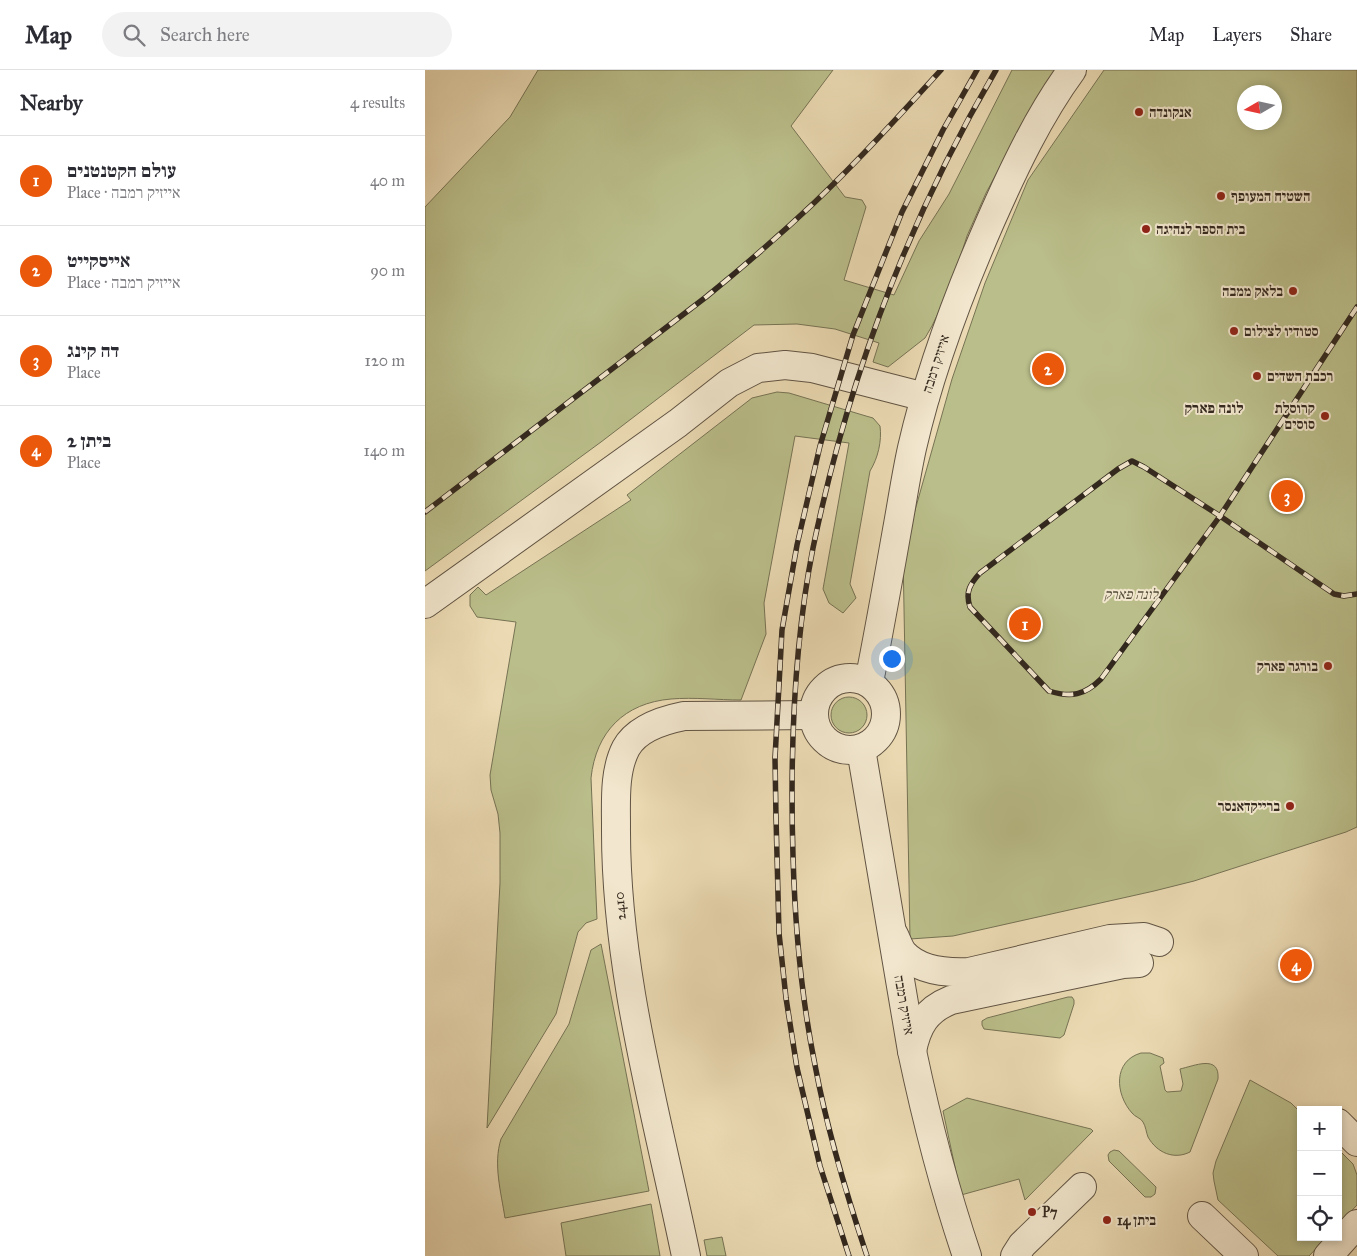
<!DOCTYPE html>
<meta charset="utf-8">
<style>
:root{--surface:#fff;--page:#f2f2f3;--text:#2b2b33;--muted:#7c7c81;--line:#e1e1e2;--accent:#ea580c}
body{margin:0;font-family:"IM FELL Great Primer","Frank Ruhl Libre",serif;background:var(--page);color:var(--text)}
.controls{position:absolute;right:15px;bottom:15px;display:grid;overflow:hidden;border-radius:0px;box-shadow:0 2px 8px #0003}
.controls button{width:45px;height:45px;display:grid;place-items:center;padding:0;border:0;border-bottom:1px solid var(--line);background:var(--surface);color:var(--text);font:25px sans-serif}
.compass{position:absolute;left:812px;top:15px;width:45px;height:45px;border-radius:50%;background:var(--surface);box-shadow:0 2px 8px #0003;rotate:261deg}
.you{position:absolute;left:466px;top:588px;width:18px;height:18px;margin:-12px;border:4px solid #fff;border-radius:50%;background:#1a73e8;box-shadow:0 0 0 8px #1a73e833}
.badge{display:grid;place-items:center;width:32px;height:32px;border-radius:50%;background:var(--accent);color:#fff;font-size:16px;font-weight:700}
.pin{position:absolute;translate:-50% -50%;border:2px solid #fff;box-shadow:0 1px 5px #0006}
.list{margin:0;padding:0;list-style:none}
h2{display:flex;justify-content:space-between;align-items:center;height:65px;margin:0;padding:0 20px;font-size:21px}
h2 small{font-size:16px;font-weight:400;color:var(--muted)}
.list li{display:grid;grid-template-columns:32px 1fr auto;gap:15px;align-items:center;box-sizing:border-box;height:90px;padding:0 20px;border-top:1px solid var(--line)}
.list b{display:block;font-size:19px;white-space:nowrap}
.list p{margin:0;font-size:16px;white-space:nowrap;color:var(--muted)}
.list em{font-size:16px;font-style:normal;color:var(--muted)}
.icon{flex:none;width:28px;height:28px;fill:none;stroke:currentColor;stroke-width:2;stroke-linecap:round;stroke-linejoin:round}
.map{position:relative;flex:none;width:932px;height:1186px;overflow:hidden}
header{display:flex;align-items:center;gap:30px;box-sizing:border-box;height:70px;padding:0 25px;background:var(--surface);border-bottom:1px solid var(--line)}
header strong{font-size:24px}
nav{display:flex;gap:28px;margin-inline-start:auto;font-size:18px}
.search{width:350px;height:45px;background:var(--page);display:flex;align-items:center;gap:12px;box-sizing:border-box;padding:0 18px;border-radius:28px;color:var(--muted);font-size:19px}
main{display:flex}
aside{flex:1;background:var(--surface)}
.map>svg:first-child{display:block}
.green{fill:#babe8a;stroke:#767354;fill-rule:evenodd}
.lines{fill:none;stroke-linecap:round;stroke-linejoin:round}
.minor-casing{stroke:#615443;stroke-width:30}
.minor{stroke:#f2e7ce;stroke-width:28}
.rail-casing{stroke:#33281e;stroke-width:5.5}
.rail{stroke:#f2e7ce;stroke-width:4;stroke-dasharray:11;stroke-linecap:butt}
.poi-dot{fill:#8f2418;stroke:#f2e7ce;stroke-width:2}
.labels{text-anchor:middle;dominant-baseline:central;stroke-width:4;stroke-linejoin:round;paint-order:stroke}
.poi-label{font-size:14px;font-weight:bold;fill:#33281e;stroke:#f2e7ce;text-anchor:start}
.street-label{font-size:14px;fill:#33281e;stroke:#f2e7ce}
.park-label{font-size:14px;font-style:italic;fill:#554e39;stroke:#f2e7ce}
.neighbourhood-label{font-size:15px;font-weight:bold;fill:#33281e;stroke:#f2e7ce}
</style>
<header>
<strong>Map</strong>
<div class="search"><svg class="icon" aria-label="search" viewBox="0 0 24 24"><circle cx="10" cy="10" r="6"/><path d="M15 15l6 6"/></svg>Search here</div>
<nav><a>Map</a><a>Layers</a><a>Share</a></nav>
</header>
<main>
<aside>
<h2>Nearby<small>4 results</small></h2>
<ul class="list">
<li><span class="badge">1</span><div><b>עולם הקטנטנים</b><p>Place · אייזיק רמבה</p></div><em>40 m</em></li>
<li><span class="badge">2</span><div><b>אייסקייט</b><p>Place · אייזיק רמבה</p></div><em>90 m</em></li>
<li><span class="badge">3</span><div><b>דה קינג</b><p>Place</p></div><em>120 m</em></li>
<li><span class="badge">4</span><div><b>ביתן 2</b><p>Place</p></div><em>140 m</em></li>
</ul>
</aside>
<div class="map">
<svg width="932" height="1186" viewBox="0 0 932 1186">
<rect width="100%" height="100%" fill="#ebdab3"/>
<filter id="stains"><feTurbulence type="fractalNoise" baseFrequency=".004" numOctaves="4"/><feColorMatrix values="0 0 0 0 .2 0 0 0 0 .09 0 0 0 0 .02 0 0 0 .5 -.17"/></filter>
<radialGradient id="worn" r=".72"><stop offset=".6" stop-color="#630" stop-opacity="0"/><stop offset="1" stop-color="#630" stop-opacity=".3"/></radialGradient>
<g class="green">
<path d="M113 0H408L366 56 420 127 437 130 441 137 419 210 469 225 494 171 524 124 587 0H631L601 48 561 123 542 166 526 216 507 256 500 268 463 297 448 292 454 273 410 259 372 254 329 255 176 372 0 501V137L85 47Z"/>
<path d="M679 0H932V757L921 762 769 811 729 821 528 866 485 869 478 483 527 309 560 213 603 110ZM819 22H849V52H819Z"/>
<path d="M352 322 364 323 441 346 448 348 455 356C457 371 453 388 445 401L425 514 431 528 418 543 404 533 398 519 424 373 370 366 339 533 341 564 316 630C293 630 269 627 246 629 199 633 171 662 166 708L172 849 161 853 153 862 131 944 62 1058 75 813V763L73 744 66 720 65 705 91 552 52 547 45 536V525L53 517 61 525 206 430 202 425 327 328Z"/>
<circle cx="424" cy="645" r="18"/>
<path d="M176 874 224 1121 80 1148C76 1122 68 1094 76 1069L144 954 166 880Z"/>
<path d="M643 927H647L649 930V934L639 965 635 968 559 959 557 955V951L562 948Z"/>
<path d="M716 983H725L738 988 739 993 735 996 740 1020 742 1022 756 1021 758 1014 755 999C769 996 795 984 793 1009L765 1082C749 1090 732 1083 723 1067 721 1062 721 1057 718 1052 716 1048 710 1047 707 1043 690 1024 688 991 716 983Z"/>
<path d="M825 1010 866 1033 876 1043V1167H902L884 1186H853L793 1130 789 1111 788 1103 791 1091Z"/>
<path d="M542 1028 666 1059 668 1061 600 1130 594 1109 536 1125 518 1041Z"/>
<path d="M913 1079 928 1094 932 1105V1135L913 1155Z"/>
<path d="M689 1080 694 1081 731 1117 730 1124 726 1127H720L684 1091 683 1085 685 1082Z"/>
<path d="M226 1134 235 1186H141L136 1153Z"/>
<path d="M297 1167 301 1186H282L279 1170Z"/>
</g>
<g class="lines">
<g class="minor-casing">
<g id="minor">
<path d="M0 534 253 353 304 313 333 298 360 295 387 298 500 327"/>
<circle cx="425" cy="644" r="36"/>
<path d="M444 612C454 562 463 511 472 460 477 433 481 405 487 378 505 299 534 223 566 150 589 98 614 45 647 0"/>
<path d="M436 679 487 981C502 1052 519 1118 542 1186"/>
<path d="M469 865C472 871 474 878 478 883 494 901 522 903 544 902L685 869 719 867 734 872"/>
<path d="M487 981C492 956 501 940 526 930L698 894 714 893"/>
<path d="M913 1053 932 1072"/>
<path d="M777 1146 819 1186"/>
<path d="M261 1186C232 1045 190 901 191 756 191 731 189 701 201 678 212 658 239 650 259 646L388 645"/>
<path d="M590 1186 597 1175 657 1117"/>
<path d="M903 1186 932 1154"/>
</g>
</g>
<use href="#minor" class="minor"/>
<g class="rail-casing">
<g id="rail">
<path d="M932 237 795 446 676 609C660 625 646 628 624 621L545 537C540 522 545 514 555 503L693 399 707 391 719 397 795 446 909 524 919 526 932 524"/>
<path d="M0 442 281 227C318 197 355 165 390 132 434 90 475 45 516 0"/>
<path d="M424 1186 395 1096 372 998 361 928 354 863 351 747 350 688 357 560 372 475 395 376 428 265 477 142 518 60 552 0"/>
<path d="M442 1186C421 1123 402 1060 390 995 376 926 370 856 368 786 365 687 369 574 388 478 423 309 484 148 571 0"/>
</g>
</g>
<use href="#rail" class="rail"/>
</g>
<g class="poi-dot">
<circle cx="714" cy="42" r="5"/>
<circle cx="796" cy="126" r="5"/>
<circle cx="721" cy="159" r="5"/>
<circle cx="868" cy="221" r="5"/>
<circle cx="809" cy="261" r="5"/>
<circle cx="832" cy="306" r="5"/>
<circle cx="900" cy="346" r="5"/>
<circle cx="903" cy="596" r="5"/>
<circle cx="865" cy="736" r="5"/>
<circle cx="607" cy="1142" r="5"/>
<circle cx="682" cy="1150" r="5"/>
</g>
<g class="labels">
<g class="poi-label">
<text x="724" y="42">אנקונדה</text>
<text x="806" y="126">השטיח המעופף</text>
<text x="731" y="159">בית הספר לנהיגה</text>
<text x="858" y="221" text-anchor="end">בלאק ממבה</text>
<text x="819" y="261">סטודיו לצילום</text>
<text x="842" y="306">רכבת השדים</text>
<text x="890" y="338" text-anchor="end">קרוסלת<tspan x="890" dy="16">סוסים</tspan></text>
<text x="893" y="596" text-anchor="end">בורגר פארק</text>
<text x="855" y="736" text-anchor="end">ברייקדאנסר</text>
<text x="617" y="1142">P7</text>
<text x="692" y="1150">ביתן 14</text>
</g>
<g class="street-label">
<text transform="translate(511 294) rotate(-72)">אייזיק רמבה</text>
<text transform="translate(195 836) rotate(-95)">2410</text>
<text transform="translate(479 935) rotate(80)">אייזיק רמבה</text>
</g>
<g class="park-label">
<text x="706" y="524">לונה פארק</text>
</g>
<g class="neighbourhood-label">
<text x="789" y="338">לונה פארק</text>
</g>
</g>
<rect width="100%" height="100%" filter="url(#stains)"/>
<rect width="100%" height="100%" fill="url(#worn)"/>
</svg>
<div class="controls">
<button>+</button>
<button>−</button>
<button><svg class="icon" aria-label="locate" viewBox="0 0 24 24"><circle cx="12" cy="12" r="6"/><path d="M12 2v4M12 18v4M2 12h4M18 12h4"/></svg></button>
</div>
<svg class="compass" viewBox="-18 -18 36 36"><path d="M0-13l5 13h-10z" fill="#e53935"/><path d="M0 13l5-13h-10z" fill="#7c7c81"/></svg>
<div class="you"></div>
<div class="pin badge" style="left:600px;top:554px">1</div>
<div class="pin badge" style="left:623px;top:299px">2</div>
<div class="pin badge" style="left:862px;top:426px">3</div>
<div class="pin badge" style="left:871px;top:895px">4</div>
</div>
</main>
